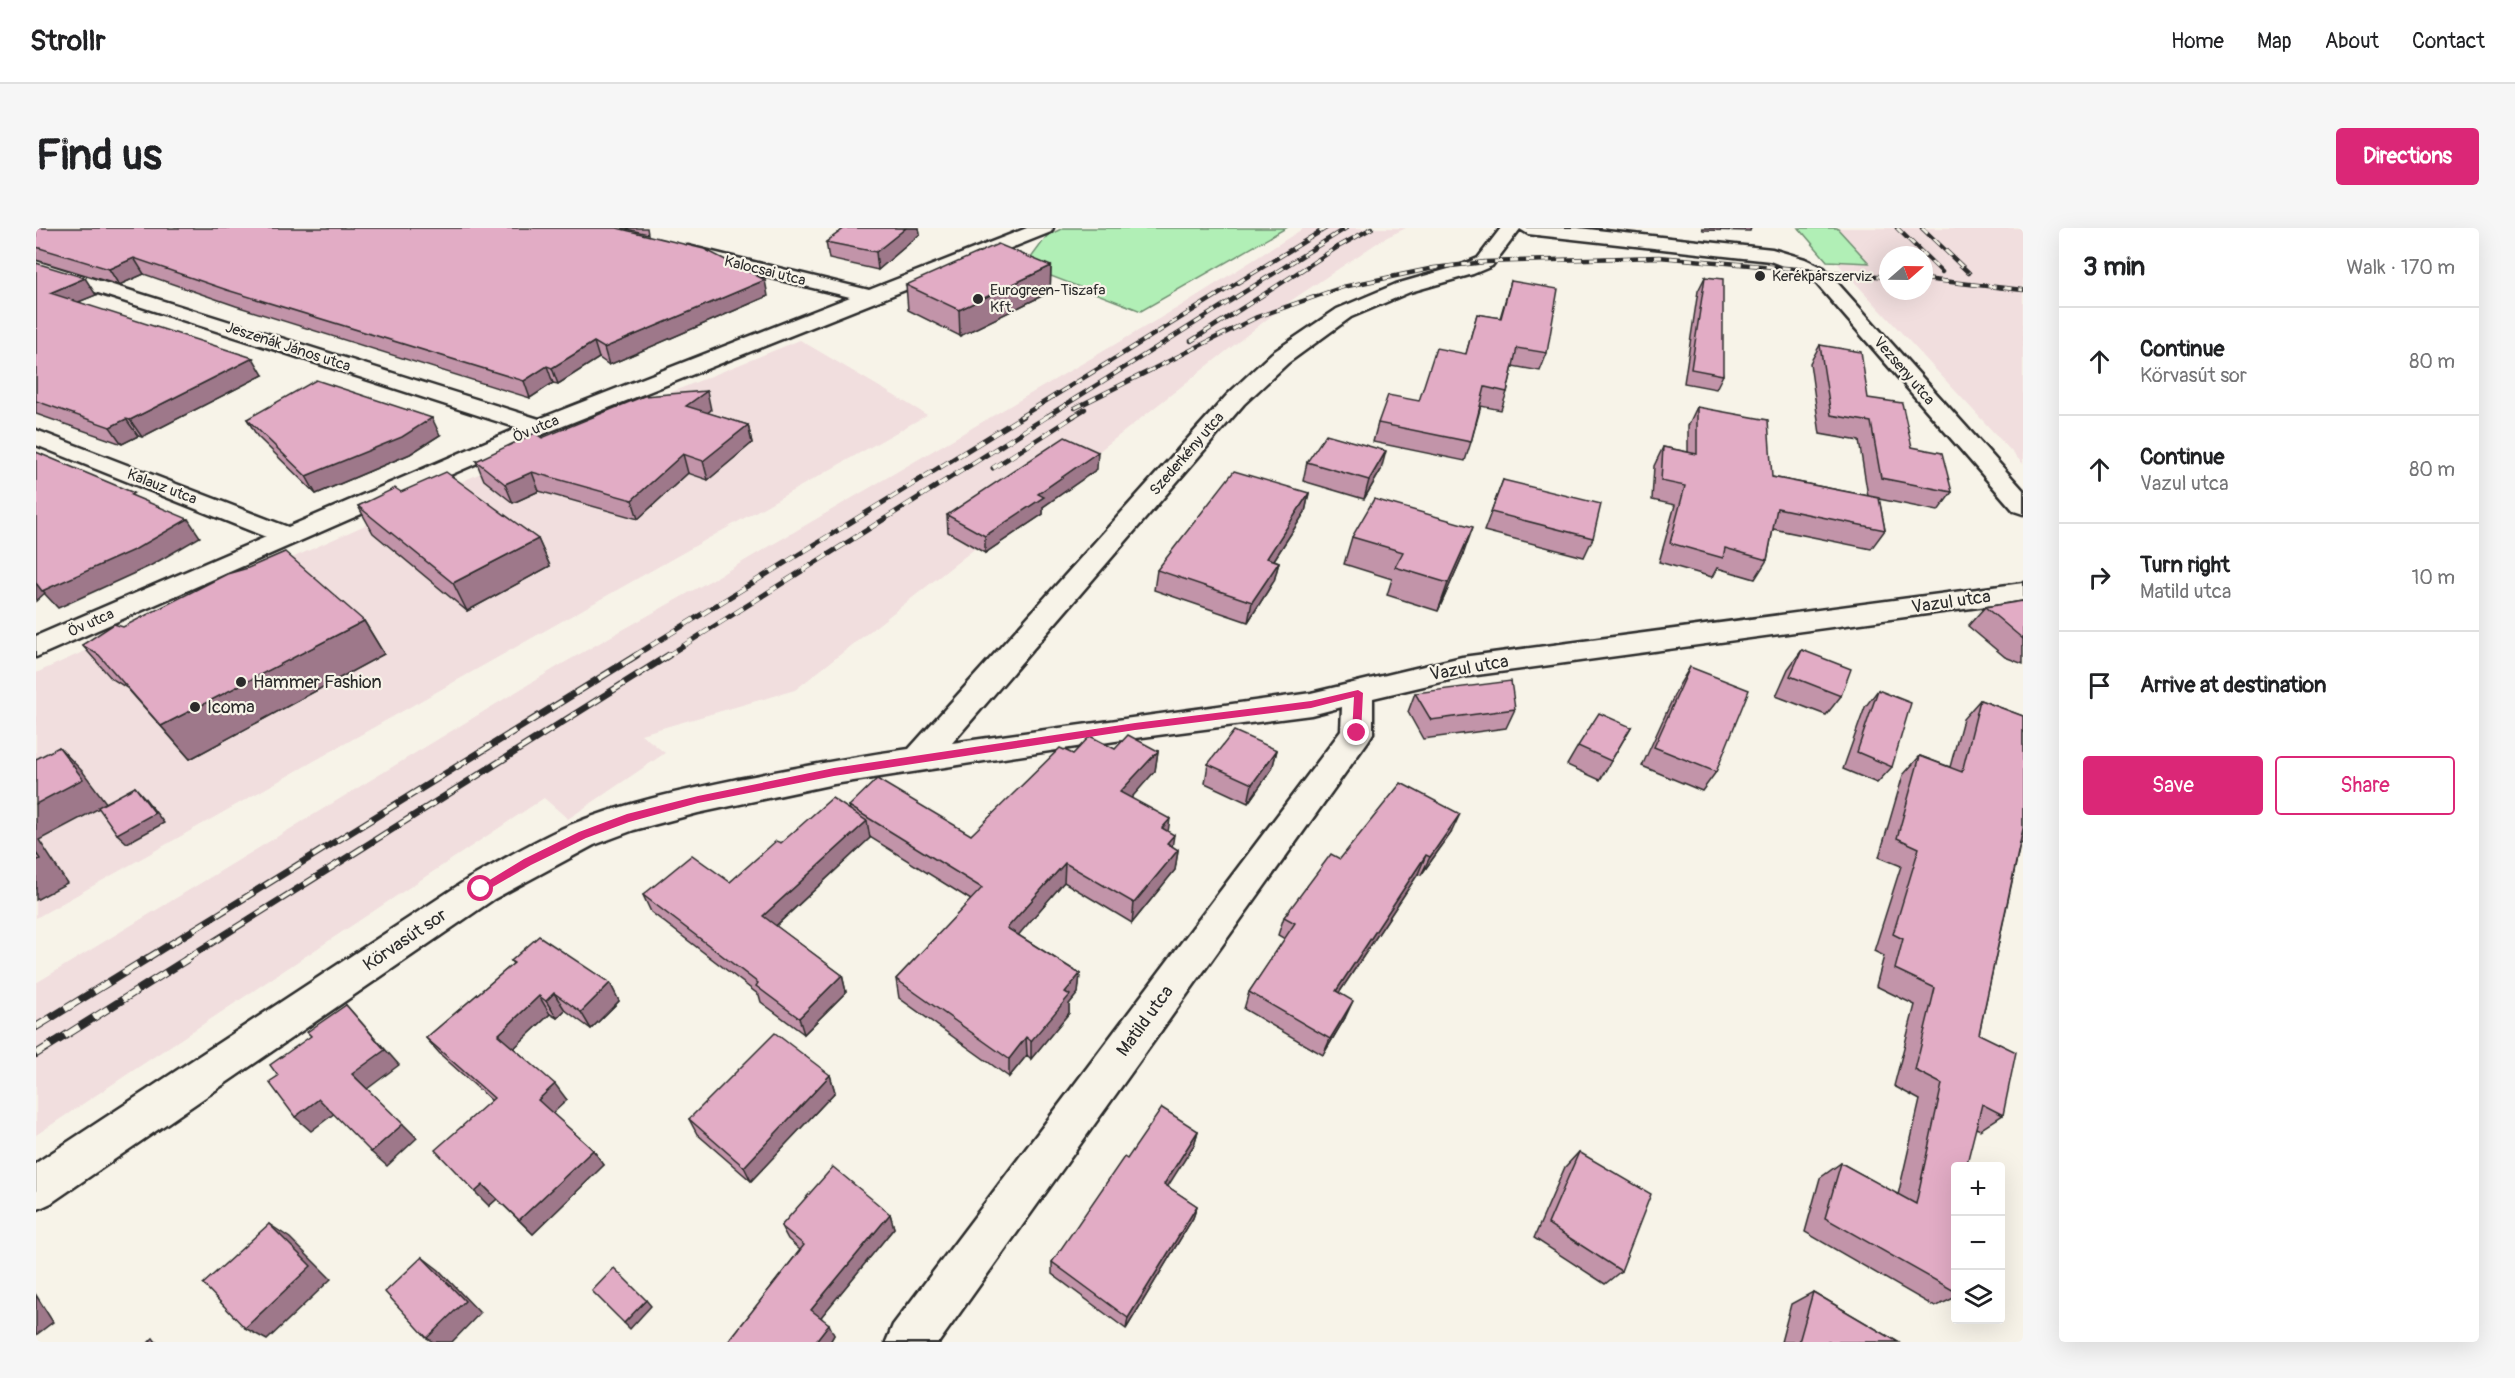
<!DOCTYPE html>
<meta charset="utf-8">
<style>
:root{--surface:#fff;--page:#f6f6f6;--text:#202124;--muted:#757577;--line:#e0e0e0;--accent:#db2777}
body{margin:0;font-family:Pangolin,sans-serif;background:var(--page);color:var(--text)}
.controls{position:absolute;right:18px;bottom:18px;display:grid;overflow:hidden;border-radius:6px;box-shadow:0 6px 24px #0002}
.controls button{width:54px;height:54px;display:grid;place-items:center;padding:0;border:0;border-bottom:2px solid var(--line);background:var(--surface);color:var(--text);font:30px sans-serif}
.compass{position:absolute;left:1843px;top:18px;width:54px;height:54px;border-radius:50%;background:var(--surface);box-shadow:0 6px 24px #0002;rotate:70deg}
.stop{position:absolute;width:18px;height:18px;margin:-14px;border:4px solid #db2777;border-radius:50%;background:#fff}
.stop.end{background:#db2777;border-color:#fff;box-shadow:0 2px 6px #0008}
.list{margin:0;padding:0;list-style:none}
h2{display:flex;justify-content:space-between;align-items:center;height:78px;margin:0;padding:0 24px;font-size:26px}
h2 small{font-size:20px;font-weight:400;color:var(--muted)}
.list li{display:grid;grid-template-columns:39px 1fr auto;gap:18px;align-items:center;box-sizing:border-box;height:108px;padding:0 24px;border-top:2px solid var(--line)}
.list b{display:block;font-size:22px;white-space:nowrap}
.list p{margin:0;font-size:20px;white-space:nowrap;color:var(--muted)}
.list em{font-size:20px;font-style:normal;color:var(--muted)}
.actions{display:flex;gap:12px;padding:18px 24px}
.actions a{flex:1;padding:14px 0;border:2px solid var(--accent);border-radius:6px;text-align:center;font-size:21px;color:var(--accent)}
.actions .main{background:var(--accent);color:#fff}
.icon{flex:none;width:33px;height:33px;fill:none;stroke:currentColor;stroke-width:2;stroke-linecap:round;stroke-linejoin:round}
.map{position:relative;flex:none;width:1987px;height:1114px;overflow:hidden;border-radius:6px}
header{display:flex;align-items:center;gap:36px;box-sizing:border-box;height:84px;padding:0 30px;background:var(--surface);border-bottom:2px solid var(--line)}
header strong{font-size:28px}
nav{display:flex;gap:33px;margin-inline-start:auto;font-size:21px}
.intro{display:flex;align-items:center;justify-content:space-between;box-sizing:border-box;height:144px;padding:0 36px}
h1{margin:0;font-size:42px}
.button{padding:15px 27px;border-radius:6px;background:var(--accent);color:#fff;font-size:21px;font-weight:700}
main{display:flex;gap:36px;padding:0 36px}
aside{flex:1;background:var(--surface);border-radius:6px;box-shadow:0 6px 24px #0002}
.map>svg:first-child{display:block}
.built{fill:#f1dede;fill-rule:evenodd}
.green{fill:#b1efb6;stroke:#6e8d70;stroke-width:1.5}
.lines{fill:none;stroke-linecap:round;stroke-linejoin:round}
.minor-casing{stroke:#2b2b2b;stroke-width:5}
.minor{fill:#f7f3e8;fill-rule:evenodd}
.rail-far3-casing{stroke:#2b2b2b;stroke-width:4.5}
.rail-far2-casing{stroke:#2b2b2b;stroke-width:5}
.rail-far1-casing{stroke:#2b2b2b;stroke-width:7}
.rail-casing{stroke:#2b2b2b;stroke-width:8}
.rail-far3{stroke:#f7f3e8;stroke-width:3;stroke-dasharray:8;stroke-linecap:butt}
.rail-far2{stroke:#f7f3e8;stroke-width:4;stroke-dasharray:10;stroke-linecap:butt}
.rail-far1{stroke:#f7f3e8;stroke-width:4.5;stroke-dasharray:14;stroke-linecap:butt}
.rail{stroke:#f7f3e8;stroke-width:6;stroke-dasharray:17;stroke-linecap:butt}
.wall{fill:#c294a9;stroke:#2b2b2b;stroke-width:1.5}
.shaded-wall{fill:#9e788a;stroke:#2b2b2b;stroke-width:1.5}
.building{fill:#e2acc5;stroke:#2b2b2b;stroke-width:1.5}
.route{fill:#db2777}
.poi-dot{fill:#2b2b2b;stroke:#f7f3e8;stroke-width:2}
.labels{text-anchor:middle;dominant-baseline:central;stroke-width:4.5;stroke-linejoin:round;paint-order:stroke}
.far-street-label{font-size:15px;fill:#2b2b2b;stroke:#f7f3e8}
.far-poi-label{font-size:15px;fill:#2b2b2b;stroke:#f7f3e8;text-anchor:start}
.street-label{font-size:18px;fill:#2b2b2b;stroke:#f7f3e8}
.poi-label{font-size:18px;fill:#2b2b2b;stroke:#f7f3e8;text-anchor:start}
</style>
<header>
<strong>Strollr</strong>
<nav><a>Home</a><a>Map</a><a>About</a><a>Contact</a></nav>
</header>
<div class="intro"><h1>Find us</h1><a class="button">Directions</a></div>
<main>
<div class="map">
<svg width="1987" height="1114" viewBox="0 0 1987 1114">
<rect width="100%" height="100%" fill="#f7f3e8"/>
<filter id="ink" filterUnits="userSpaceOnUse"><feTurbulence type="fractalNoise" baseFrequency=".0167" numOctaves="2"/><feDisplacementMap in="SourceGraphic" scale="12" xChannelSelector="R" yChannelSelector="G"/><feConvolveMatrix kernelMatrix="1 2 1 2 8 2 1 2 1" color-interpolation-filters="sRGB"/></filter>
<g filter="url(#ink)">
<g class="built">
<path d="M1268 0H1370L1347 11 1253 74 759 462 605 506 629 525 532 591 508 570 0 907V755L526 436 686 346 1143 79Z"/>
<path d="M1772 0H1987V236L1812 47ZM1852 27H1888V63H1852Z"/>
<path d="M764 112 891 187 0 690V445L525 209Z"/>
</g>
<g class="green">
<path d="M1027 0H1250L1105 83 989 38 1011 8Z"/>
<path d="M1763 0H1801L1833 35 1791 33Z"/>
</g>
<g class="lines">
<g class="minor-casing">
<g id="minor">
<path d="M991 0H1017L1015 4 512 204 0 429V408L230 309 0 217V202L252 299 482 200 0 45V33L503 191 814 69 645 28 642 24 645 20 652 18 833 62Z"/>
<path d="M1465 0H1542L1736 21 1769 31 1788 40 1987 262V286L1978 283 1774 48 1734 33 1492 6 1484 1 1456 38 1437 46 1374 64 1315 89 1252 135 1208 176 916 515 1275 465 1426 429 1987 355V373L1426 449 1337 470V505L1332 513 903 1114H850L857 1097 1305 503 1306 479 1275 487 1099 510 798 556 662 585 598 602 558 617 458 671 15 975 0 982V935L432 651C466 632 499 612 534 597 587 575 645 563 702 551 759 540 816 529 873 521L1192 166 1236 125 1301 81 1360 56 1423 38 1442 30Z"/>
</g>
</g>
<use href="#minor" class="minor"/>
<g class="rail-far3-casing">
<g id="rail-far3">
<path d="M1861 0 1906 44"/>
<path d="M1886 0 1933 45"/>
<path d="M1888 51 1987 62"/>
<path d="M1155 113 1300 20 1336 0"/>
<path d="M1039 180 1221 89 1307 59 1398 40 1449 34 1623 29 1852 49"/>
<path d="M984 189 1290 0"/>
<path d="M1010 189 1310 0"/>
<path d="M1036 189 1049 181"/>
</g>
</g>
<g class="rail-far2-casing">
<g id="rail-far2">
<path d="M957 240 1038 188"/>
<path d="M598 428 987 188"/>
<path d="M631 428 1012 188"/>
</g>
</g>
<g class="rail-far1-casing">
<g id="rail-far1">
<path d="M110 731 601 427"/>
<path d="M150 731 633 427"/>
</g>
</g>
<g class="rail-casing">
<g id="rail">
<path d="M0 799 112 730"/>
<path d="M0 826 153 730"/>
</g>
</g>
<use href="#rail-far3" class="rail-far3"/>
<use href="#rail-far2" class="rail-far2"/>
<use href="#rail-far1" class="rail-far1"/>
<use href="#rail" class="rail"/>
</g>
<g class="wall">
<path d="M0 0 732 68 573 137 563 130 522 156 517 155 494 170 200 78 108 46 83 57 0 32Z"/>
<path d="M586 0H611L612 6Z"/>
<path d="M809 0H883L884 6 842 42 793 31 790 14Z"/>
<path d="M1666 0H1715L1714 3 1667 2Z"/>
<path d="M0 35 60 67 42 74 227 147 106 209 102 208 86 216 0 186Z"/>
<path d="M1015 38 1014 64 924 108 872 82 870 57Z"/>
<path d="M1669 49 1687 147 1680 161 1648 155 1662 63Z"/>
<path d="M1475 53 1511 125 1504 143 1477 138 1471 164 1465 182 1445 178 1435 214 1429 233 1337 214 1342 195 1383 173 1430 126 1441 86 1464 90Z"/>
<path d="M1784 117 1916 264 1902 283 1843 271 1849 302 1835 321 1737 301 1731 332 1719 351 1681 340 1676 349 1623 334 1639 277 1616 272 1618 238 1627 219 1652 224V198L1661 179 1736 249 1832 268 1823 213 1784 206 1774 135Z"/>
<path d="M675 182 671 185 712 197 716 215 672 252 652 245 602 291 503 263 477 275 448 252 440 233 506 210Z"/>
<path d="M211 191 404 207 374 226 280 266 221 208Z"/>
<path d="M1271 234 1345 242 1328 271 1267 253Z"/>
<path d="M1061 241 1007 279V286L949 325 912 304 911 287Z"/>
<path d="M1467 252 1557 310 1548 329 1448 303Z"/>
<path d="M365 264 502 311 514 338 431 383 337 305 322 278Z"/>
<path d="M1273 265 1269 284 1238 332 1243 334 1238 353 1212 394 1118 362 1121 342Z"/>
<path d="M1316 309 1427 327 1402 383 1351 367 1356 351 1308 336Z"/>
<path d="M1987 373V436L1969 429 1932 398 1949 379Z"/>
<path d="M328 393 348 426 154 531 91 460 75 450 46 417 87 399Z"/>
<path d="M1766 422 1805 468 1790 487 1740 468 1752 441Z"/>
<path d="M1654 439 1680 544 1666 563 1606 538 1642 459Z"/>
<path d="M1842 462 1856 539 1841 555 1807 541 1829 479Z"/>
<path d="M1379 465 1479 481 1470 500 1387 511 1372 484Z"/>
<path d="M1944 472 1987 488V614L1984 617 1943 806 1967 887 1944 902 1940 900 1920 939V1069L1899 1079 1769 1004 1784 950 1805 935 1862 967 1884 872 1858 858 1879 777 1840 758 1848 728 1838 723 1865 638 1843 629 1867 547 1884 528 1914 539 1927 491Z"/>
<path d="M1595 499 1564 552 1531 537 1542 518Z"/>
<path d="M1079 521 1122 523 1119 543 1095 570 1132 603 1136 619 1142 622 1139 642 1096 695 1028 654 982 707 1044 746 1042 765 1033 776V785L995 831 991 827 973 849 863 770 860 751 935 672 834 609V610L740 698 806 747 810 764 768 806 725 774 723 767 615 684 607 667 694 654 745 615 814 582 813 578 935 607 1037 526Z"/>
<path d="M1241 522 1236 541 1212 575 1169 555 1172 536Z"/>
<path d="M1415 605 1385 647 1382 646 1303 765 1309 790 1287 827 1208 781 1213 764 1249 711 1242 707 1248 689 1304 631Z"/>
<path d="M475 733 574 755 583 773 555 801 529 782 521 790 514 786 478 820 531 872 516 885 557 922 568 937 497 1006 461 971 453 978 455 872 405 827 390 810 477 736Z"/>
<path d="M794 847 799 864 715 953 661 906 653 891Z"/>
<path d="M1162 903 1158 917 1131 958 1161 978 1157 990 1090 1101 1016 1046V1034L1091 931Z"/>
<path d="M1543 924 1585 1043 1569 1056 1498 1010 1529 939Z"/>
<path d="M854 986 858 1000 785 1089 798 1107 794 1114H692L764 1022 752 1011 745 998Z"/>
<path d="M1777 1064 1862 1114H1745L1755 1076Z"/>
</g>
<g class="shaded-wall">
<path d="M870 0H883L884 6 842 42 840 24Z"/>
<path d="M98 30 108 46 83 57 73 41Z"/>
<path d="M1015 38 1014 64 924 108 923 82Z"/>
<path d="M49 50 60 67 25 81 14 65Z"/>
<path d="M729 52 732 68 573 137 568 120Z"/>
<path d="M558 114 563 130 522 156 516 140Z"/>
<path d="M217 130 227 147 106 209 94 192Z"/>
<path d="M511 138 517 155 494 170 488 153Z"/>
<path d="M671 163 675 182 655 197 650 178Z"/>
<path d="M396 190 404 207 374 226 280 266 270 248Z"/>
<path d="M90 191 102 208 86 216 74 199Z"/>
<path d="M712 197 716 215 672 252 667 233Z"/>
<path d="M1350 223 1345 242 1328 271 1333 252Z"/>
<path d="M1062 224 1061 241 1007 279V286L949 325V308L1002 266Z"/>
<path d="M647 226 652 245 602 291 596 272Z"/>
<path d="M496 244 503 263 477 275 469 256Z"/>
<path d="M1273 265 1269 284 1227 349 1231 330Z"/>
<path d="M152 291 164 309 114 338 22 380 6 363Z"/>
<path d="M1437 299 1427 327 1402 383 1412 355Z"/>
<path d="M502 311 514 338 431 383 417 355Z"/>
<path d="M1243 334 1238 353 1212 394 1216 374Z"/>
<path d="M0 355 9 365 0 373Z"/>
<path d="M328 393 348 426 154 531 125 498Z"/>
<path d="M23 519 47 544 71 576 3 612 31 655 0 672V576Z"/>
<path d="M1241 522 1236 541 1212 575 1216 556Z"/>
<path d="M1122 523 1119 543 1082 585 1084 564Z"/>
<path d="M99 559 108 569 128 595 91 615 81 606Z"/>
<path d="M1424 586 1415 605 1385 647 1394 629Z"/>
<path d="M1134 591 1131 611 1126 600Z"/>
<path d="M831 593 834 610 732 705 727 688Z"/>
<path d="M1138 607 1135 627 1131 615Z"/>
<path d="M1142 622 1139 642 1096 695 1098 675Z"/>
<path d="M1390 627 1382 646 1293 780 1300 763Z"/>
<path d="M1029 635 1028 654 972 719 971 700Z"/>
<path d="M1044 746 1042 765 1033 776V785L995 831V813L1029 764Z"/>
<path d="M806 747 810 764 768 806 763 790Z"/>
<path d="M574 755 583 773 555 801 545 784Z"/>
<path d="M518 765 529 782 521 790 510 773Z"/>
<path d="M503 768 514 786 475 823 462 807Z"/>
<path d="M1317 773 1309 790 1287 827 1294 811Z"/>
<path d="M310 777 363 837 331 861 316 846Z"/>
<path d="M990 809 991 827 973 849V831Z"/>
<path d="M794 847 799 864 715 953 708 939Z"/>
<path d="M519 856 531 872 514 888 502 872Z"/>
<path d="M283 871 299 885 275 903 259 889Z"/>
<path d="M367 896 381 910 351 938 335 924Z"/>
<path d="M1162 903 1158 917 1125 969 1128 956Z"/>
<path d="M557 922 568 937 497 1006 483 992Z"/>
<path d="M447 957 461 971 453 978 439 964Z"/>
<path d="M1161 978 1157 990 1090 1101 1092 1090Z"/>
<path d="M854 986 858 1000 781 1094 775 1082Z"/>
<path d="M233 996 254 1010 295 1051 231 1112 209 1100Z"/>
<path d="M386 1029 403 1042 444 1085 416 1114H397L391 1110Z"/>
<path d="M0 1067 17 1094 0 1107Z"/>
<path d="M610 1072 615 1078 594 1101 588 1095Z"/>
<path d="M793 1096 798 1107 794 1114H779Z"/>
</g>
<g class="building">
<path d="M0 0H581L668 21 729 52 568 120 558 114 516 140 511 138 488 153 191 62 98 30 73 41 0 19Z"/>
<path d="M809 0H870L840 24 790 14Z"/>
<path d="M962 16 1015 38 923 82 870 57Z"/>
<path d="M0 35 49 50 14 65 217 130 94 192 90 191 74 199 0 173Z"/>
<path d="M1669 49 1687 51V147L1655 141Z"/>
<path d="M1475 53 1522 61 1511 125 1481 120 1471 164 1449 159 1435 214 1342 195 1352 167 1383 173 1400 120 1430 126 1441 86 1465 90Z"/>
<path d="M1784 117 1825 124 1832 170 1866 175 1876 219 1906 225 1916 264 1845 250 1835 194 1795 187Z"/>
<path d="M280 152 396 190 366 209 270 248 211 191Z"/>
<path d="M671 163 650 178 712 197 667 233 647 226 596 272 496 244 469 256 440 233 499 205 506 210 608 168Z"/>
<path d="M1661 179 1732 192 1736 249 1843 270 1849 302 1741 280 1731 332 1689 320 1687 330 1634 315 1649 258 1625 253 1627 219 1661 226Z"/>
<path d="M1290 206 1350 223 1333 252 1271 234Z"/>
<path d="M1029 209 1062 224 1002 266 1008 269 949 308 911 287Z"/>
<path d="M0 224 98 265 95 267 152 291 100 321 6 363 0 355Z"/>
<path d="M1198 243 1273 265 1231 330 1243 334 1216 374 1121 342Z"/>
<path d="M410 244 502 311 417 355 322 278 359 260 365 264Z"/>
<path d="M1467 252 1565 276 1557 310 1455 284Z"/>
<path d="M1338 271 1437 299 1412 355 1359 339 1367 324 1316 309Z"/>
<path d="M249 324 328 393 125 498 63 427 46 417 78 396 87 399 191 346 212 340Z"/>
<path d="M1987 373V411L1949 379Z"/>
<path d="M1766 422 1815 441 1805 468 1754 448Z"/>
<path d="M1654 439 1713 462 1680 544 1618 519Z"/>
<path d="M1475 453 1479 481 1395 492 1379 465Z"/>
<path d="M1842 462 1875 475 1856 539 1821 524Z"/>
<path d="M1944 472 1987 488V601L1943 806 1980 824 1967 887 1946 876 1930 939H1920V1064L1789 990 1805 935 1880 976 1906 856 1879 842 1899 760 1859 741 1867 711 1857 706 1883 620 1861 610 1884 528 1926 544Z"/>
<path d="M1563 485 1595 499 1575 533 1542 518Z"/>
<path d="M1198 503 1241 522 1216 556 1172 536Z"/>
<path d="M1092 507 1122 523 1084 564 1134 591 1126 600 1138 607 1131 615 1142 622 1098 675 1029 635 971 700 1044 746 1029 764 1034 767 995 813 990 809 973 831 860 751 946 660 813 578 841 551 935 607 1024 520 1037 526 1054 508 1079 521Z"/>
<path d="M23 519 47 551 0 576V531Z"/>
<path d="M1365 555 1424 586 1394 629 1390 627 1300 763 1317 773 1294 811 1213 764 1259 695 1248 689 1295 626 1304 631Z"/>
<path d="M99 559 119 585 81 606 62 579Z"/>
<path d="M796 570 831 593 727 688 806 747 763 790 720 758 722 755 607 667 656 627 694 654 740 613 745 615Z"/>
<path d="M0 625 4 631 0 633Z"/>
<path d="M503 708 574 755 545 784 518 765 510 773 503 768 462 807 519 856 502 872 557 922 483 992 447 957 439 964 399 922 458 870 390 810 478 735 475 733Z"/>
<path d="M310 777 349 822 316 846 367 896 335 924 283 871 259 889 233 854 242 848 234 837 275 808 271 804Z"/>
<path d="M739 805 794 847 708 939 653 891Z"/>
<path d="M1126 880 1162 903 1128 956 1161 978 1092 1090 1016 1034 1088 929 1091 931Z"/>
<path d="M1543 924 1615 966 1585 1043 1512 996Z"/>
<path d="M797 939 854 986 775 1082 793 1096 779 1114H692L768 1017 745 998Z"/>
<path d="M233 996 275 1038 209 1100 167 1056Z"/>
<path d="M386 1029 429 1073 391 1110 349 1064Z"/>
<path d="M578 1040 610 1072 588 1095 556 1063Z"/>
<path d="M1777 1064 1862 1114H1763Z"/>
<path d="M117 1110 120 1114H113Z"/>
</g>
</g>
<path class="route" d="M1322 462 1327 465 1325 505 1321 508 1316 505 1318 469 1275 480 1099 502 798 548 662 575 593 594 550 610 495 637 448 664H441L439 661 488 631 543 604 591 586 662 568 798 540 1099 495 1275 473Z"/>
<g class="poi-dot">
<circle cx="1724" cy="48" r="6"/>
<circle cx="942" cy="71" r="6"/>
<circle cx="205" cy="454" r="6"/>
<circle cx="159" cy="479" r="6"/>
</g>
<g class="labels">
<g class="far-street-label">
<text transform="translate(729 43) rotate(14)">Kalocsai utca</text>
<text transform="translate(252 119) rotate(18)">Jeszenák János utca</text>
<text transform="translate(1868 143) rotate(49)">Vezseny utca</text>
<text transform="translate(500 201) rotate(-23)">Öv utca</text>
<text transform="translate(1151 226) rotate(-49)">Szederkény utca</text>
<text transform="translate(126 259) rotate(21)">Kalauz utca</text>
<text transform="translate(55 395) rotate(-24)">Öv utca</text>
</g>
<g class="far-poi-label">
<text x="1736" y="48">Kerékpárszerviz</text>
<text x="954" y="62">Eurogreen-Tiszafa<tspan x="954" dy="17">Kft.</tspan></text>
</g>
<g class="street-label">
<text transform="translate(1915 374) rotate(-8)">Vazul utca</text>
<text transform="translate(1433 440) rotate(-10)">Vazul utca</text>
<text transform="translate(369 712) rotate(-34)">Körvasút sor</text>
<text transform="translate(1109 793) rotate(-54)">Matild utca</text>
</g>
<g class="poi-label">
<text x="217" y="454">Hammer Fashion</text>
<text x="171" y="479">Icoma</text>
</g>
</g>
</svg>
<div class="controls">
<button>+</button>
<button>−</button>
<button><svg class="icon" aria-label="layers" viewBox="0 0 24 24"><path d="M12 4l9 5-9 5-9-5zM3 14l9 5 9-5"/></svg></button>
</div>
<svg class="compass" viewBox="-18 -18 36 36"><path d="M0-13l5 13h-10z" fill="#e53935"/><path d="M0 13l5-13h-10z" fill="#757577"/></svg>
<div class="stop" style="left:445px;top:661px"></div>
<div class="stop end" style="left:1321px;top:505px"></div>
</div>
<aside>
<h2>3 min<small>Walk · 170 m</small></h2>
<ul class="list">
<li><svg class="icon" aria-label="ahead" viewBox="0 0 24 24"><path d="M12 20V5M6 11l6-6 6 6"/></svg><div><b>Continue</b><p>Körvasút sor</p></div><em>80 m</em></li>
<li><svg class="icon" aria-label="ahead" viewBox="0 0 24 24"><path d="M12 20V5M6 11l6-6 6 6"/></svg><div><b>Continue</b><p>Vazul utca</p></div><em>80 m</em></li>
<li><svg class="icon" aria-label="right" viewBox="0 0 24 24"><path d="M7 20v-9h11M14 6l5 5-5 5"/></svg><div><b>Turn right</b><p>Matild utca</p></div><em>10 m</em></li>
<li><svg class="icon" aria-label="arrive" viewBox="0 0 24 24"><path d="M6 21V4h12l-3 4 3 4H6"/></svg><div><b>Arrive at destination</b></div></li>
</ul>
<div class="actions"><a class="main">Save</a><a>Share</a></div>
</aside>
</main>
